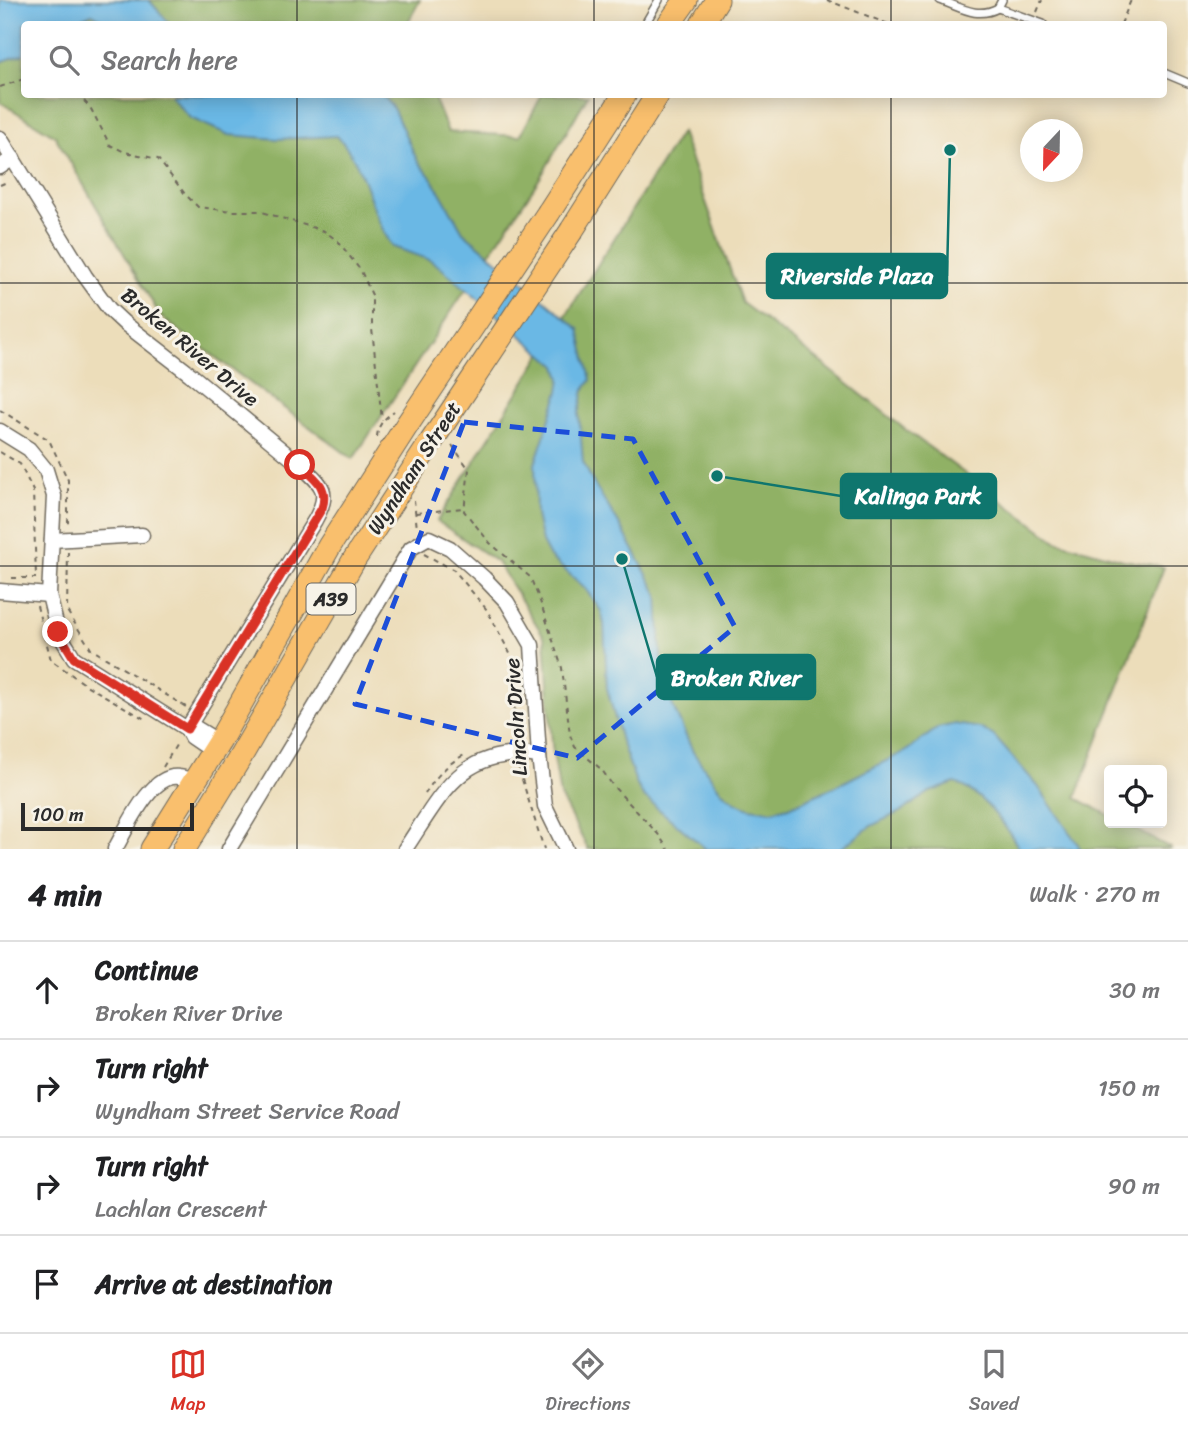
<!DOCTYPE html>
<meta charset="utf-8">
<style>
:root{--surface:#fff;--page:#f6f6f6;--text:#202124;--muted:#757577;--line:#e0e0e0;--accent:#d93025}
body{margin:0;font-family:Sriracha,sans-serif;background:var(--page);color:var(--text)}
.controls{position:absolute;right:21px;bottom:21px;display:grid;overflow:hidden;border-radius:7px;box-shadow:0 4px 18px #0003}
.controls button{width:63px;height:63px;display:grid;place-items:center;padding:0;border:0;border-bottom:2px solid var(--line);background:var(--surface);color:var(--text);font:35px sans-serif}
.compass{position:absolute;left:1020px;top:119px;width:63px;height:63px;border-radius:50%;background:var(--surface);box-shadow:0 4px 18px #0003;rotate:202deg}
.scale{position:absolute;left:21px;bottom:18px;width:173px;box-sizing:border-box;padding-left:7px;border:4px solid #2b2b2b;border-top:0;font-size:19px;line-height:24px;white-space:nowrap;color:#2b2b2b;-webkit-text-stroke:5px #f7f3e8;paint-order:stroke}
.stop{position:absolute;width:21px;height:21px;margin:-16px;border:5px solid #d93025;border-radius:50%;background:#fff}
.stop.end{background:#d93025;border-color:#fff;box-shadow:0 2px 7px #0008}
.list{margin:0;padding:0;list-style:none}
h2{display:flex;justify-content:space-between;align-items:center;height:91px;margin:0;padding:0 28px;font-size:30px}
h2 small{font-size:23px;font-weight:400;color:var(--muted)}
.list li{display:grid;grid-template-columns:46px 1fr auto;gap:21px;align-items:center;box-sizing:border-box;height:98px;padding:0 28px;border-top:2px solid var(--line)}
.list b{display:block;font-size:26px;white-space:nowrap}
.list p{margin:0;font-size:23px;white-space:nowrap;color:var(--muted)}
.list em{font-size:23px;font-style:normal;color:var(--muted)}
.icon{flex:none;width:38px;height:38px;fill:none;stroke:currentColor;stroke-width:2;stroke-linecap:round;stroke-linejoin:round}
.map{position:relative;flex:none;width:1188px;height:849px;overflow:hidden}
.search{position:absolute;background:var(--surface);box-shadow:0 4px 18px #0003;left:21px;right:21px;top:21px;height:77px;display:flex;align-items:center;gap:18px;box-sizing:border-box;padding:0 24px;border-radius:7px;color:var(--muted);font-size:26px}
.sheet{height:483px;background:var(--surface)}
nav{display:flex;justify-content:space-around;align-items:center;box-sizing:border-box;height:98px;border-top:2px solid var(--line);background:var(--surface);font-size:19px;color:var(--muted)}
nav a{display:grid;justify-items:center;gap:4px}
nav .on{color:var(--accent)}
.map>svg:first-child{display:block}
.forest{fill:#90b165;stroke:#5e6e48;stroke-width:2}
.water{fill:#6bb8e5;stroke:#4b7288;stroke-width:2}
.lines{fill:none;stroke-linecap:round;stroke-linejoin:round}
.service-casing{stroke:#6f695d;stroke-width:10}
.minor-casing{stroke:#6f695d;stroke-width:17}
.trunk-casing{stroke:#6f695d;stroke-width:25}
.path{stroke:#6f695d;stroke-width:2;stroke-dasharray:5 5;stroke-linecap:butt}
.service{stroke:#fff;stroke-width:7}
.minor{stroke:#fff;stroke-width:14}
.trunk{stroke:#f9bf6d;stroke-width:23}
.trunk-bridge-casing{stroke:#6f695d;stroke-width:25;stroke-linecap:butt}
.trunk-bridge{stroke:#f9bf6d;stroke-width:23}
.route{stroke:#d93025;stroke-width:9}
.marked{fill:none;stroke:#1d4ed8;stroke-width:5;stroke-dasharray:14 9;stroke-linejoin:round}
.grid{fill:none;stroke:#2b2b2b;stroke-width:2;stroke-opacity:0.55}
.labels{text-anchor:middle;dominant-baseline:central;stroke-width:6;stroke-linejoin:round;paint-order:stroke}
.shield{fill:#f7f3e8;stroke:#686764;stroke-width:2}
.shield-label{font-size:19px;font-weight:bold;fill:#2b2b2b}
.street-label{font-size:21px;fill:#2b2b2b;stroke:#f7f3e8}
.leader{fill:none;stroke:#0f766e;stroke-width:2.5}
.callout-dot{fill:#0f766e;stroke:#f7f3e8;stroke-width:2.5}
.callout{fill:#0f766e;stroke:#0f766e;stroke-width:2.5}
.callout-label{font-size:23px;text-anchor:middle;font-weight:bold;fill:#fff}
</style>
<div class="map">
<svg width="1188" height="849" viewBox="0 0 1188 849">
<rect width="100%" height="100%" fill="#f7f3e8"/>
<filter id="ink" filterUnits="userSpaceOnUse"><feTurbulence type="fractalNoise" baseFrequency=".0143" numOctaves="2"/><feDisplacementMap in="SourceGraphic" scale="14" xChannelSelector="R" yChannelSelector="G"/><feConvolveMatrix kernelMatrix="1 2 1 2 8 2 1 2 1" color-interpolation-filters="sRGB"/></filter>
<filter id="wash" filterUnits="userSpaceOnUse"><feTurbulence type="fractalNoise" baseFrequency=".00686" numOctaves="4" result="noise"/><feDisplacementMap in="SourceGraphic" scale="28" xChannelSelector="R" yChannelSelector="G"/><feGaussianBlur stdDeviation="1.57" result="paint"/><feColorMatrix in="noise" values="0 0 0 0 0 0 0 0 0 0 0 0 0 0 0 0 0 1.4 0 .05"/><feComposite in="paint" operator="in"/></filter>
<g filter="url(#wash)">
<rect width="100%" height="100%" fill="#ecddba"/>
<g class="forest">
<path d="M0 0H420L407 24H24V94L433 95 448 132 520 136 542 95H588L540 178 353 459 161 317 55 136 0 102Z"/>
<path d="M681 132 742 303 809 353 906 430 1056 541 1123 560 1164 567 1076 798 1109 815V823H1124L1172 849H588L560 796 552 745 545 638 497 562 437 521Z"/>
</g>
<g class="water">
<path d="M0 0H149L170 24H109L92 14 70 24H24V54L0 62Z"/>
<path d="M381 94 393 108 417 160 433 180 463 232 579 329 591 380 584 390 579 414 583 462 593 482 624 532 658 595 661 657 672 704 693 752 721 791 737 803 750 808 771 811 789 807 838 785 906 751 938 728 955 724 980 728 994 736 1037 785 1081 849H1019C1008 827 980 791 955 783L930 792 902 811 871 826 840 849H706L643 796 637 785 621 741 607 688 604 624 601 611 584 587 550 557 542 542 536 515 535 464 559 391 561 379 557 366 440 267 430 260 393 247C368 211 368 168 337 136L278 139 229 135 190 118 170 95Z"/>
</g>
</g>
<g filter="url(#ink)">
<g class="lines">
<g class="service-casing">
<g id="service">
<path d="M940 0C962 8 977 19 998 8"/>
<path d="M1002 0 998 8 1043 24"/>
<path d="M645 24 659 0"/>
<path d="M1164 73 1188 83"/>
</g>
</g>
<g class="minor-casing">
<g id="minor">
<path d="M0 138 85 276 109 309 124 323 190 374 300 465C323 485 331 491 315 520L187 729"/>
<path d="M0 167 13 158"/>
<path d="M0 431 29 449 46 470 54 496 49 595 58 632 74 658 187 729 191 737 213 752"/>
<path d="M52 540 142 535"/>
<path d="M0 591 49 595"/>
<path d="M187 729 196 728 219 742"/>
<path d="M115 849C127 828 151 773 179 777 184 777 190 781 195 782"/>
<path d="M229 849 411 548 429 538 450 548 484 578 507 602 532 645 539 756 545 806 566 849"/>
<path d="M405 849C442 794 462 745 539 756"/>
</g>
</g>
<g class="trunk-casing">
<g id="trunk">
<path d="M669 24 686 0"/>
<path d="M702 24 717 0"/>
<path d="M549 212 625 94"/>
<path d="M572 230 658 94"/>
<path d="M152 849 219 742 330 545 407 425"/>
<path d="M184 849 238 761 354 560 431 442"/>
</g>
</g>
<g class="path">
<path d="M827 0 888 24"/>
<path d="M1037 12 1042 0"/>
<path d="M744 24H745"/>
<path d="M1121 24 1131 0"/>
<path d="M0 87 24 79"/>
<path d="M77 94 90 107 110 145 125 152 158 159 185 194 198 207 232 211H259L324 231 338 241 361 271 372 295V329L382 420"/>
<path d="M0 185 9 181"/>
<path d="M0 410 49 440 68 480V525"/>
<path d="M377 437C378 424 384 419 394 411"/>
<path d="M452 445 469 469 464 511 490 543 530 577 539 598 562 668 570 735 575 747 602 770 613 786 658 834 668 849"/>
<path d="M0 452 20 464 33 491 36 576"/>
<path d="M414 500 417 529"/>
<path d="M416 513 463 508"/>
<path d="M68 552 67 611 91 649 186 707"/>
<path d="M424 554 454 570 487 610 514 661 515 740"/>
<path d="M12 578H36"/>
<path d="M37 606 51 660 86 685 145 719"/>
<path d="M163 767 178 742"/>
<path d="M519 770 544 849"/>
<path d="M425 794C434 779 448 762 465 755"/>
</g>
<use href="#service" class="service"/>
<use href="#minor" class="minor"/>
<use href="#trunk" class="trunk"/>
<g class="trunk-bridge-casing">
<g id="trunk-bridge">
<path d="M407 425 549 212"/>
<path d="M431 442 572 230"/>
</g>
</g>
<use href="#trunk-bridge" class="trunk-bridge"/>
</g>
</g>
<g class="lines" filter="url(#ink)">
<path class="route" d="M58 632 74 658 187 729 322 508C329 487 315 478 300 465"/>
</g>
<path class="marked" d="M464 422 633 439 735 627 577 758 355 704Z"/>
<path class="grid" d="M297 0V24M594 0V24M891 0V24M297 94V849M594 94V849M891 94V849M0 283H1188M0 566H1188"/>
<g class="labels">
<rect class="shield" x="306.5" y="583.5" width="49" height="31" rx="5"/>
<g class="shield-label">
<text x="331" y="599">A39</text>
</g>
<g class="street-label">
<text transform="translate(190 347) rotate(40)">Broken River Drive</text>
<text transform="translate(414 468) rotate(-57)">Wyndham Street</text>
<text transform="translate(516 717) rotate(-94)">Lincoln Drive</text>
</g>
</g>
<path class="leader" d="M950 150L947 276M717 476L841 496M622 559L657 677"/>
<g class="callout-dot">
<circle cx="950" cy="150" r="7"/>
<circle cx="717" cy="476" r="7"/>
<circle cx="622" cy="559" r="7"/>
</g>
<g class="callout">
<rect x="767" y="254" width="180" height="44" rx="7"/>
<rect x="841" y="474" width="155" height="44" rx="7"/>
<rect x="657" y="655" width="158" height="44" rx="7"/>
</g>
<g class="callout-label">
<text x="857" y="284">Riverside Plaza</text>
<text x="918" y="504">Kalinga Park</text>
<text x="736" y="686">Broken River</text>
</g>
</svg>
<div class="controls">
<button><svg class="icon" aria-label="locate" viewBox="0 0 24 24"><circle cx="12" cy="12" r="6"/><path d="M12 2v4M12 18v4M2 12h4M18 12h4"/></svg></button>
</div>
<svg class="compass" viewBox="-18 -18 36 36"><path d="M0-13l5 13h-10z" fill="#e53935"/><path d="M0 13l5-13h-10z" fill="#757577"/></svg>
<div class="scale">100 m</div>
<div class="stop" style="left:300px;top:465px"></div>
<div class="stop end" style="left:58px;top:632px"></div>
<div class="search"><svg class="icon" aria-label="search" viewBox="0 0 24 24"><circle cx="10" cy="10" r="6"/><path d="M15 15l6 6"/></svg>Search here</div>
</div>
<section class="sheet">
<h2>4 min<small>Walk · 270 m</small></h2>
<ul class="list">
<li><svg class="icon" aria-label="ahead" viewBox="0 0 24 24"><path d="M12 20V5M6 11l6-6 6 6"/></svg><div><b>Continue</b><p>Broken River Drive</p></div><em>30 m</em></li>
<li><svg class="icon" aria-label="right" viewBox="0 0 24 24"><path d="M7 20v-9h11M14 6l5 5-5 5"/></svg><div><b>Turn right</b><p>Wyndham Street Service Road</p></div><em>150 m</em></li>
<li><svg class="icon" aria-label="right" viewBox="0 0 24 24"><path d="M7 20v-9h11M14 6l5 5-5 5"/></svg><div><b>Turn right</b><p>Lachlan Crescent</p></div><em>90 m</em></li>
<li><svg class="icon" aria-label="arrive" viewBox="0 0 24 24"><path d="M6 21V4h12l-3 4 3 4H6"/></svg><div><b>Arrive at destination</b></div></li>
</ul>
</section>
<nav>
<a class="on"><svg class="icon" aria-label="map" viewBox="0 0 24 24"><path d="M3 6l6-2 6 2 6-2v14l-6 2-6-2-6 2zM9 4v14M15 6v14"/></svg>Map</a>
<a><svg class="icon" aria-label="directions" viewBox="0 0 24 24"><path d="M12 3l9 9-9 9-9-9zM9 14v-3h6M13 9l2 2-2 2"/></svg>Directions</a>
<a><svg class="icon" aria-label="saved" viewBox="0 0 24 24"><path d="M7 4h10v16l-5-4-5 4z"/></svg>Saved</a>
</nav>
